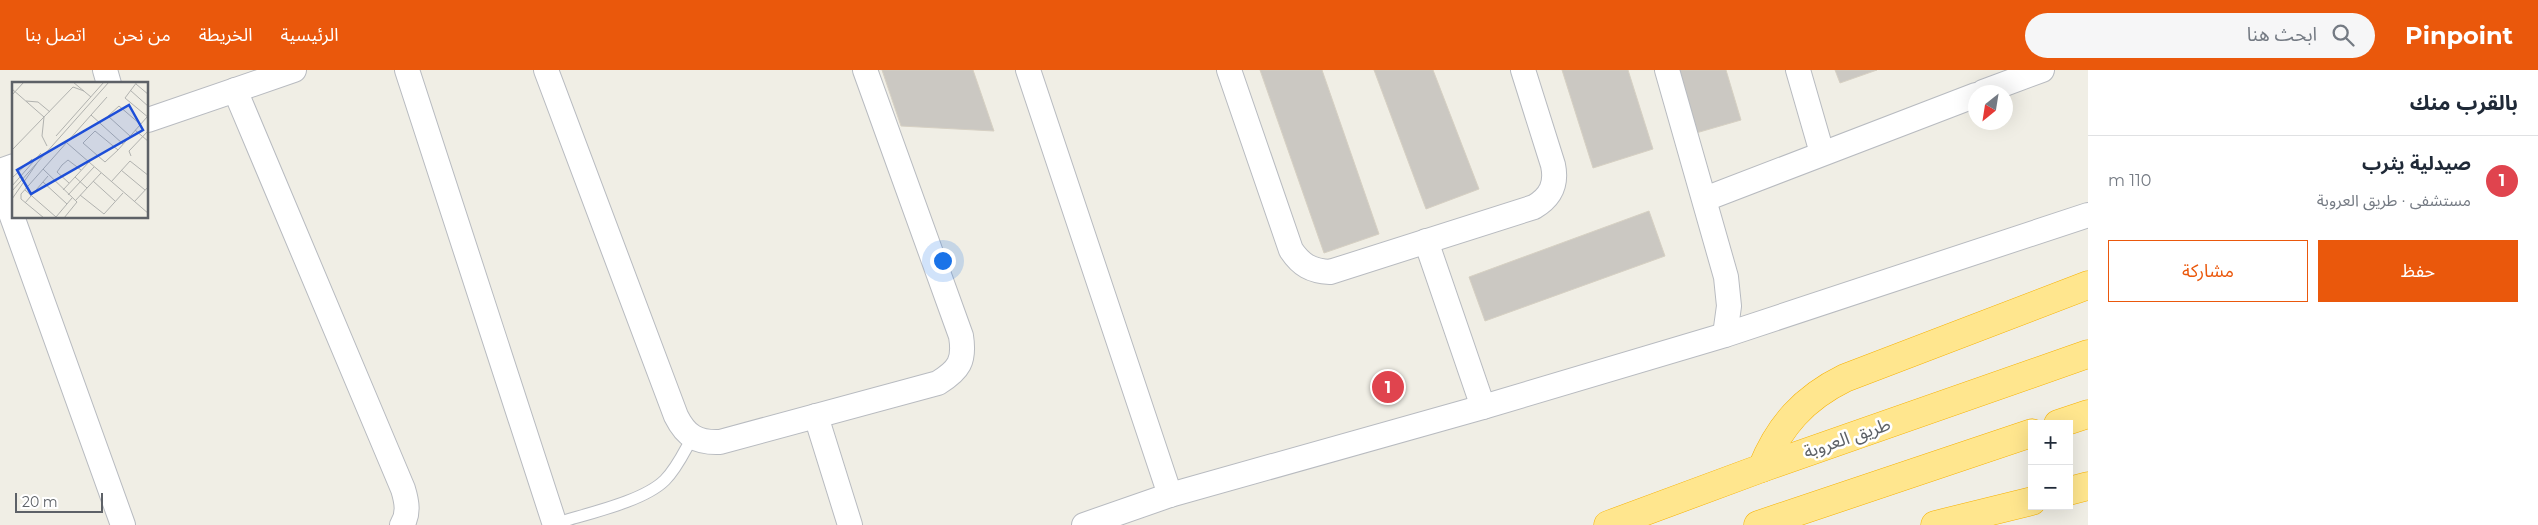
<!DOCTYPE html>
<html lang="ar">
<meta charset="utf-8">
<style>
:root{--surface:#fff;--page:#f6f6f7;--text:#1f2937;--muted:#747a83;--line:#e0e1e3;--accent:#ea580c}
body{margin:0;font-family:Montserrat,"Noto Sans Arabic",sans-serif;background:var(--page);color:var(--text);direction:rtl}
.controls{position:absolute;right:15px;bottom:15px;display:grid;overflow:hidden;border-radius:0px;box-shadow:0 5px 20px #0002}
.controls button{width:45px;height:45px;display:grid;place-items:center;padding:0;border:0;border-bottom:1px solid var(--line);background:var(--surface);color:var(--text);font:25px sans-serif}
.compass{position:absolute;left:1968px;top:15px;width:45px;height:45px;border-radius:50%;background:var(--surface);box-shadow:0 5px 20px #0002;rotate:210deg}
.scale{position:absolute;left:15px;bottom:12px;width:88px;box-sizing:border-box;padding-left:5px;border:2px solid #5d6167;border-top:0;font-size:14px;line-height:18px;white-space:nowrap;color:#5d6167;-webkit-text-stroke:4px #fff;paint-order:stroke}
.you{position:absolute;left:942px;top:190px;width:18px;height:18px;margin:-12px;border:4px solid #fff;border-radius:50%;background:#1a73e8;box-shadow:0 0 0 8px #1a73e833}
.badge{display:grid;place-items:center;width:32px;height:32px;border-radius:50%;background:var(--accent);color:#fff;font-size:16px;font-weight:700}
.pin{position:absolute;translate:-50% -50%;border:2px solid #fff;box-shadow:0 1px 5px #0006}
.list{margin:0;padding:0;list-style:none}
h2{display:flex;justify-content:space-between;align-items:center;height:65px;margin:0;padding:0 20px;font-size:21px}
h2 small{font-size:16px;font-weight:400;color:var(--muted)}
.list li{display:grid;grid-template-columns:32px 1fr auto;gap:15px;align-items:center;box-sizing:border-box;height:90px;padding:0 20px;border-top:1px solid var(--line)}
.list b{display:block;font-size:19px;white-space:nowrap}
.list p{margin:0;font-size:16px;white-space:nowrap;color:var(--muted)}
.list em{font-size:16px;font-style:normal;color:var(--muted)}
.actions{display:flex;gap:10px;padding:15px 20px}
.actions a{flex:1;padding:11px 0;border:1px solid var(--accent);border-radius:0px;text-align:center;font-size:18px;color:var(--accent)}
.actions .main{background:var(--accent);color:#fff}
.icon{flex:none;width:28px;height:28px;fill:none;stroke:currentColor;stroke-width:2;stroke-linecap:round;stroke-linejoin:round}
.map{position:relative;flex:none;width:2088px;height:455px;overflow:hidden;direction:ltr}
header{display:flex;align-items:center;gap:30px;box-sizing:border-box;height:70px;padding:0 25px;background:var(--accent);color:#fff}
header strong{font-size:24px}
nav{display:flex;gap:28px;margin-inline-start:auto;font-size:18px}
.search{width:350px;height:45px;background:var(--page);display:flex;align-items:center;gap:12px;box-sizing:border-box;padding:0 18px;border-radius:28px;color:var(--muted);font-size:19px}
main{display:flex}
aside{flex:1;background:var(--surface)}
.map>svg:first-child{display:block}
.building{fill:#cbc8c2;stroke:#d6d0c3}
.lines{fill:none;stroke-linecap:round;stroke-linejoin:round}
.lane-casing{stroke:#b8bbc0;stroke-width:13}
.street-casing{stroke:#b8bbc0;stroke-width:26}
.highway-casing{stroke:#f6b100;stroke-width:29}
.lane{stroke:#fff;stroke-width:11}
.street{stroke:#fff;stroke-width:24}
.highway{stroke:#ffe68e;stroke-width:28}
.labels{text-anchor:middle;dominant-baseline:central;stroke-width:5;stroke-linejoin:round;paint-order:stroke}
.street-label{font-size:18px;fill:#5d6167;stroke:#fff}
.inset-road{fill:none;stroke:#b1b2af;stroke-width:1}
.view{fill:#1d4ed8;fill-opacity:0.15;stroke:#1d4ed8;stroke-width:2.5}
.inset-edge{fill:none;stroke:#5d6167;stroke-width:2.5}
</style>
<header>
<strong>Pinpoint</strong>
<div class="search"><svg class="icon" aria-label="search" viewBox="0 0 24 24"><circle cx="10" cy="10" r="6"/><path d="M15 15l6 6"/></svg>ابحث هنا</div>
<nav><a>الرئيسية</a><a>الخريطة</a><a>من نحن</a><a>اتصل بنا</a></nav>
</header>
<main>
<aside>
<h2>بالقرب منك<small></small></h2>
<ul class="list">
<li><span class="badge" style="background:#e0444e">1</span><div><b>صيدلية يثرب</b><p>مستشفى · طريق العروبة</p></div><em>110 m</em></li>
</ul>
<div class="actions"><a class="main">حفظ</a><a>مشاركة</a></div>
</aside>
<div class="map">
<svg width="2088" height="455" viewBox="0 0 2088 455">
<rect width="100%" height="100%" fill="#f0eee5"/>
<g class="building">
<path d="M882 0H973L994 61 901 56Z"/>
<path d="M1260 0H1322L1379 164 1324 183Z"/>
<path d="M1374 0H1433L1479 119 1426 139Z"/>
<path d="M1562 0H1628L1653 79 1593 98Z"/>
<path d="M1677 0H1726L1741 50 1696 63Z"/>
<path d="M1835 0H1877L1840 13Z"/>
<path d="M1649 141 1665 186 1485 251 1469 207Z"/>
</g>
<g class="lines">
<g class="lane-casing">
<path id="lane" d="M554 454C585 444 643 432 665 410 677 398 684 382 692 368"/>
</g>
<g class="street-casing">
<g id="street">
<path d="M105 0 109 14"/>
<path d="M407 0 555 455"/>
<path d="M546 0 676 346C686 366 697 373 720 372L938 313C959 300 965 291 961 266L865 0"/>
<path d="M1028 0 1170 425"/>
<path d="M1229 0 1291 180C1301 195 1311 201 1330 202L1534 137C1551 127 1557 114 1553 95L1523 0"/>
<path d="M1667 0 1726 207 1729 236 1725 265"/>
<path d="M1798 0 1822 83"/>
<path d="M235 20 403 419C407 432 409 444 402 455"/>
<path d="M1983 22 2042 0"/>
<path d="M148 50 294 0"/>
<path d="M0 101 14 96"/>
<path d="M0 113 123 455"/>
<path d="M1705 129 1976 25"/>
<path d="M1426 171 1483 337"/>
<path d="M816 346 850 455"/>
<path d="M1084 455 1170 425 1483 337 1725 265 2088 145"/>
</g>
</g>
<g class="highway-casing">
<g id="highway">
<path d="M2058 354 2088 344"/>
<path d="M1762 398C1779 356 1804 328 1845 308L2088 215"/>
<path d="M2069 421 2088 416"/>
<path d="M1608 455 1762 398 2088 284"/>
<path d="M1758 455 2032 363"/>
<path d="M1935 455 2032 431"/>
</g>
</g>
<use href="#lane" class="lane"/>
<use href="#street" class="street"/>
<use href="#highway" class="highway"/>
</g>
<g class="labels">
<g class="street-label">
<text transform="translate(1847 368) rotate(-19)">طريق العروبة</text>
</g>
</g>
<g transform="translate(12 12)">
<rect width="136" height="136" fill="#f0eee5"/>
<path class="inset-road" d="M61 0 79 15M125 0 113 16 137 36M124 2 137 13M0 7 32 35 30 54 35 64M118 8 137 25M0 13 12 0M14 19 26 20 38 30M79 33 111 62M123 48 137 60M44 54 92 0M118 54 96 34 107 24 128 42M55 61 137 132M0 68 61 5 72 9M106 68 83 49 71 61 93 80 106 68 135 35M119 74 117 69 137 48M31 87 65 120 52 136M109 88 133 108M63 95 75 106M0 96 20 77M81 99 103 119M31 100 55 122M99 100 118 79 137 94M57 101 45 90 50 83 56 78 69 88M0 104 29 71M13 108 44 135M51 108 77 80M0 109 97 0M56 113 82 85M68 113 92 132 111 111M0 117 25 81M63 119 89 91M122 120 137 104M13 121 36 94M44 135 60 116M32 136 9 117V112L95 15"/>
<path class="view" d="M117 23 131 48 19 112 5 88Z"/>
<rect width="136" height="136" class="inset-edge"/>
</g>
</svg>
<div class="controls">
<button>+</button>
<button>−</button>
</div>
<svg class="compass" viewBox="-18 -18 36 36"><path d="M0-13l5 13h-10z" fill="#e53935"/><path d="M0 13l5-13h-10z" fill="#747a83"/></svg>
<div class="scale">20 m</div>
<div class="you"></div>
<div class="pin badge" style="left:1388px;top:317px;background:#e0444e">1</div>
</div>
</main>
